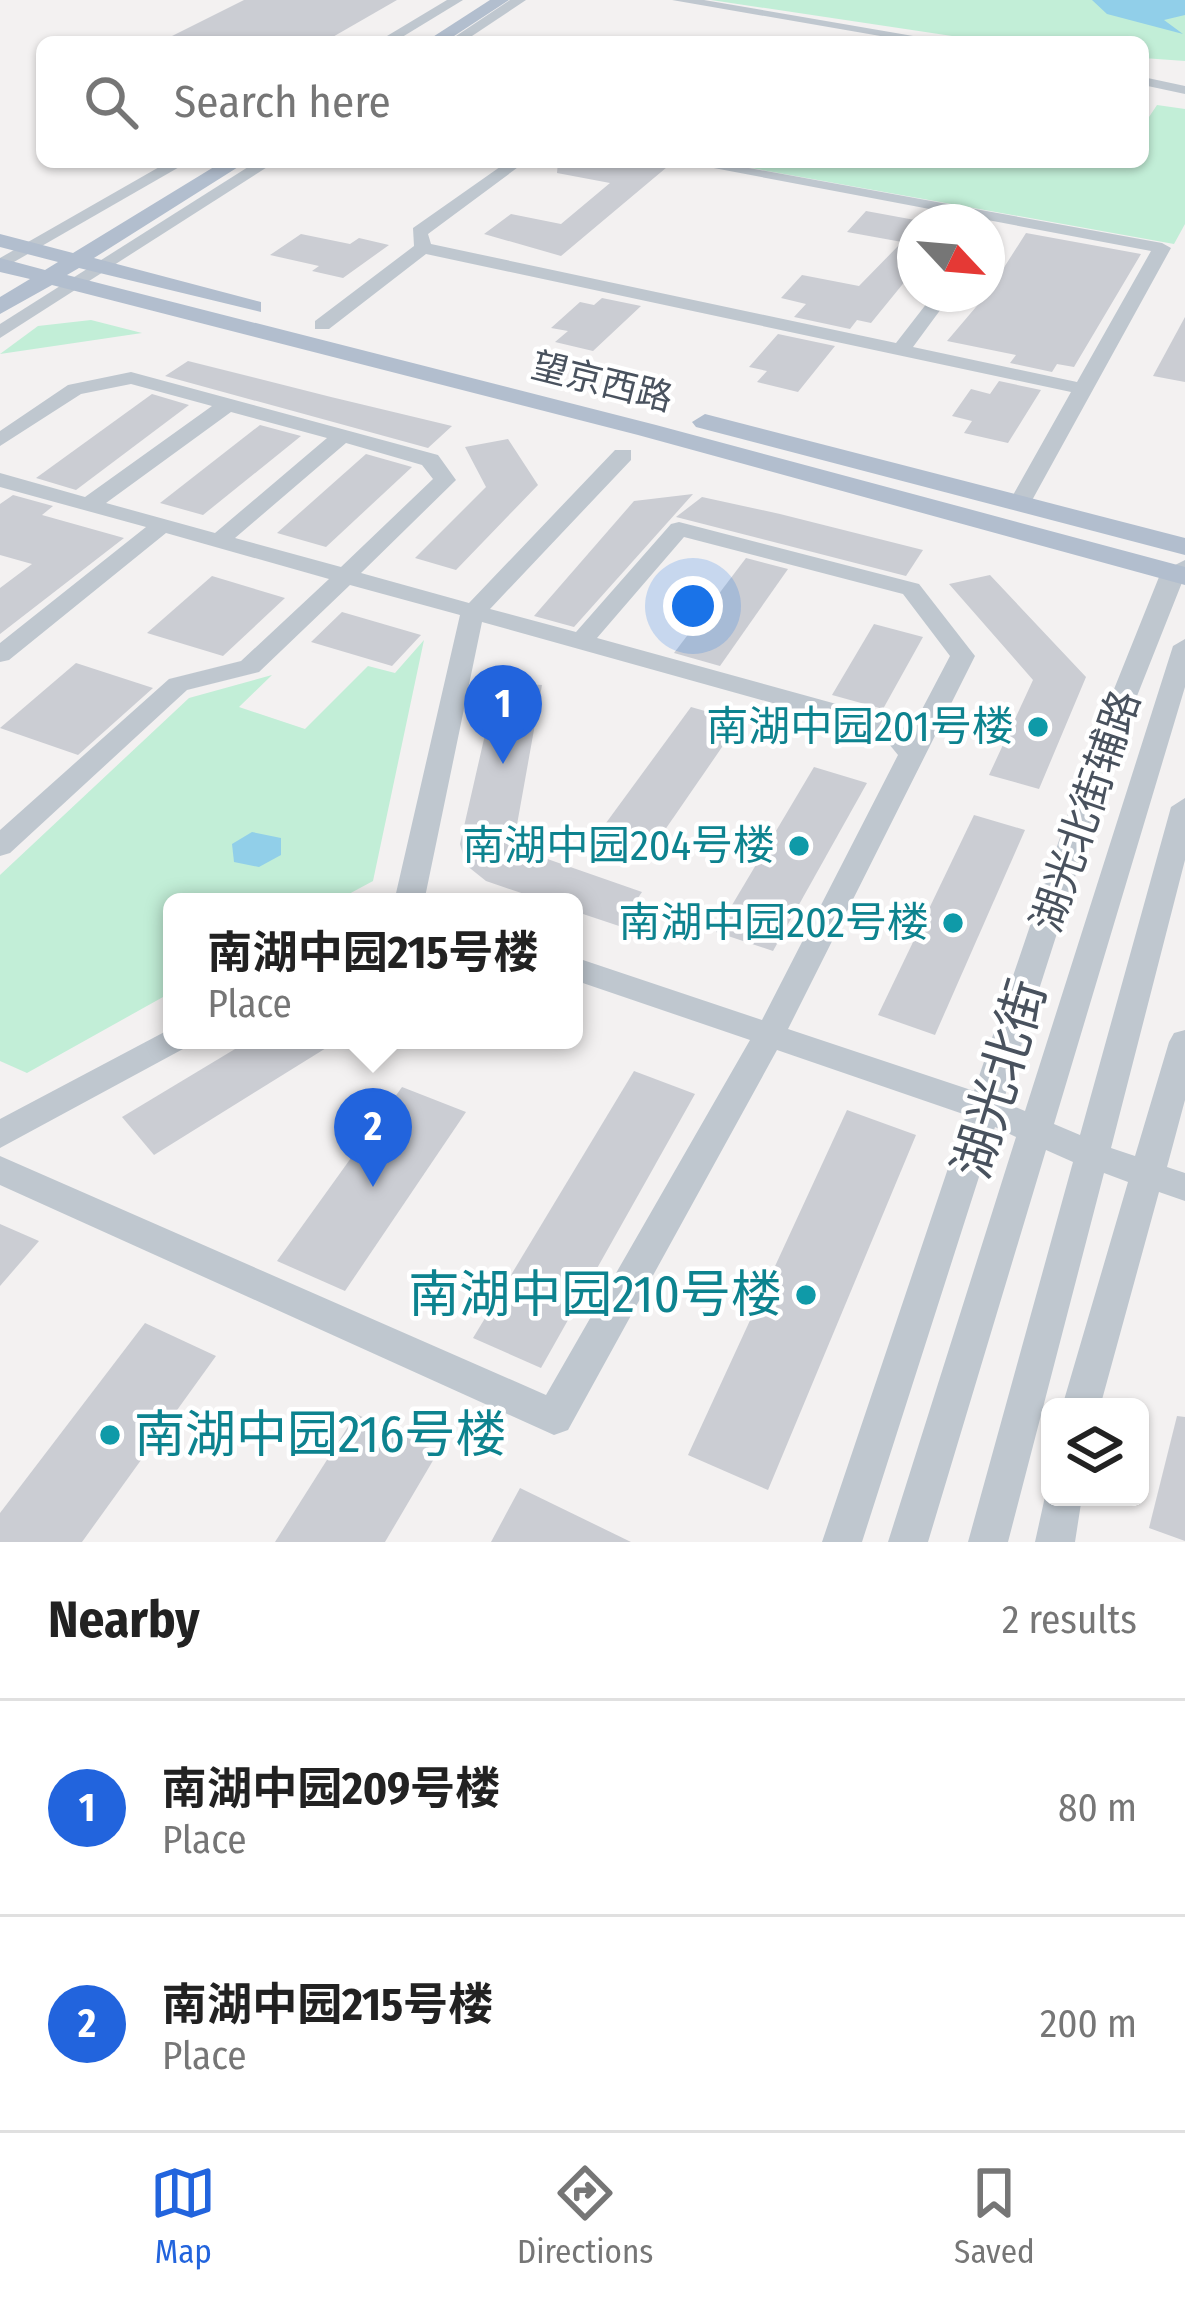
<!DOCTYPE html>
<meta charset="utf-8">
<style>
:root{--surface:#fff;--page:#f2f2f2;--text:#222;--muted:#767676;--line:#e0e0e0;--accent:#2264dd}
body{margin:0;font-family:"Fira Sans Condensed","Noto Sans SC",sans-serif;background:var(--page);color:var(--text)}
.controls{position:absolute;right:36px;bottom:36px;display:grid;overflow:hidden;border-radius:18px;box-shadow:0 3px 9px #0004}
.controls button{width:108px;height:108px;display:grid;place-items:center;padding:0;border:0;border-bottom:3px solid var(--line);background:var(--surface);color:var(--text);font:60px sans-serif}
.compass{position:absolute;left:897px;top:204px;width:108px;height:108px;border-radius:50%;background:var(--surface);box-shadow:0 3px 9px #0004;rotate:116deg}
.you{position:absolute;left:693px;top:606px;width:42px;height:42px;margin:-30px;border:9px solid #fff;border-radius:50%;background:#1a73e8;box-shadow:0 0 0 18px #1a73e833}
.badge{display:grid;place-items:center;width:78px;height:78px;border-radius:50%;background:var(--accent);color:#fff;font-size:39px;font-weight:700}
.pin{position:absolute;translate:-50% -99px;filter:drop-shadow(0 3px 6px #0008)}
.pin::after{content:'';position:absolute;top:63px;width:42px;height:36px;background:inherit;clip-path:polygon(0 0,100% 0,50% 100%)}
.popup{position:absolute;left:163px;top:893px;width:420px;height:156px;box-sizing:border-box;display:grid;place-content:center;border-radius:18px;background:var(--surface);filter:drop-shadow(0 3px 9px #0005);font-size:39px;white-space:nowrap;color:var(--muted)}
.popup b{font-size:45px;color:var(--text)}
.popup::after{content:'';position:absolute;left:50%;top:100%;margin-left:-24px;border:24px solid transparent;border-top-color:var(--surface)}
.list{margin:0;padding:0;list-style:none}
h2{display:flex;justify-content:space-between;align-items:center;height:156px;margin:0;padding:0 48px;font-size:51px}
h2 small{font-size:39px;font-weight:400;color:var(--muted)}
.list li{display:grid;grid-template-columns:78px 1fr auto;gap:36px;align-items:center;box-sizing:border-box;height:216px;padding:0 48px;border-top:3px solid var(--line)}
.list b{display:block;font-size:45px;white-space:nowrap}
.list p{margin:0;font-size:39px;white-space:nowrap;color:var(--muted)}
.list em{font-size:39px;font-style:normal;color:var(--muted)}
.icon{flex:none;width:66px;height:66px;fill:none;stroke:currentColor;stroke-width:2;stroke-linecap:round;stroke-linejoin:round}
.map{position:relative;flex:none;width:1185px;height:1542px;overflow:hidden}
.search{position:absolute;background:var(--surface);box-shadow:0 3px 9px #0004;left:36px;right:36px;top:36px;height:132px;display:flex;align-items:center;gap:30px;box-sizing:border-box;padding:0 42px;border-radius:18px;color:var(--muted);font-size:45px}
.sheet{height:588px;background:var(--surface)}
nav{display:flex;justify-content:space-around;align-items:center;box-sizing:border-box;height:168px;border-top:3px solid var(--line);background:var(--surface);font-size:33px;color:var(--muted)}
nav a{display:grid;justify-items:center;gap:6px}
nav .on{color:var(--accent)}
.map>svg:first-child{display:block}
.green{fill:#c2eed7}
.water{fill:#91cfe9}
.building{fill:#cbcdd3}
.lines{fill:none;stroke-linecap:round;stroke-linejoin:round}
.minor{fill:#bfc7cf;fill-rule:evenodd}
.major{fill:#b2bece;fill-rule:evenodd}
.culture-dot{fill:#0f9aa8;stroke:#fff;stroke-width:4.5}
.labels{text-anchor:middle;dominant-baseline:central;stroke-width:9;stroke-linejoin:round;paint-order:stroke}
.far-street-label{font-size:36px;fill:#49525e;stroke:#fff}
.culture-label{font-size:42px;fill:#0d838f;stroke:#fff;text-anchor:end}
.street-label{font-size:42px;fill:#49525e;stroke:#fff}
.near-street-label{font-size:51px;fill:#49525e;stroke:#fff}
.near-culture-label{font-size:51px;fill:#0d838f;stroke:#fff;text-anchor:end}
</style>
<div class="map">
<svg width="1185" height="1542" viewBox="0 0 1185 1542">
<rect width="100%" height="100%" fill="#f3f1f1"/>
<g class="green">
<path d="M711 0H1185V61L1143 58V42H992Z"/>
<path d="M1157 105 1185 109V224L1174 244 718 162H1143V126Z"/>
<path d="M91 320 142 333 0 354 38 326Z"/>
<path d="M424 640 373 881 334 902H172V992L27 1073 0 1061V875L189 698 272 675 239 707 305 729 368 666 395 673Z"/>
</g>
<g class="water">
<path d="M1092 0H1185V15L1164 20 1183 34 1107 14Z"/>
<path d="M252 832 281 838V855L259 867 234 862 232 844Z"/>
</g>
<g class="building">
<path d="M244 0H397L324 42H160Z"/>
<path d="M558 162 633 165 673 162 561 256 484 234 511 214 561 224 610 183 557 173Z"/>
<path d="M866 211 915 220V269L871 323 857 320 850 329 794 317 806 304 781 298 802 275 859 286 902 242 847 232Z"/>
<path d="M1026 233 1141 254 1074 367 1057 364 1052 372 1010 363 1016 355 947 341 987 294Z"/>
<path d="M301 234 350 244 359 238 389 245 343 278 312 271 319 266 270 255Z"/>
<path d="M602 298 641 306 593 351 555 342 568 331 551 328 580 302 594 305Z"/>
<path d="M1185 317V382L1153 376Z"/>
<path d="M778 334 835 346 798 392 757 382 767 371 749 367Z"/>
<path d="M188 361 331 397 452 426 428 448 165 376Z"/>
<path d="M999 381 1041 390 1008 443 964 433 972 421 952 416 971 389 990 394Z"/>
<path d="M152 394 189 405 76 490 36 478Z"/>
<path d="M260 425 301 436 203 515 160 503Z"/>
<path d="M508 439 538 485 456 570 415 558 486 487 465 447Z"/>
<path d="M366 454 412 467 326 547 277 533Z"/>
<path d="M693 494 574 627 534 616 634 501Z"/>
<path d="M13 495 53 506 42 515 124 538 0 634V588L32 564 0 555V504Z"/>
<path d="M702 497 780 514 923 550 906 576 676 517Z"/>
<path d="M746 558 788 569 720 666 674 653Z"/>
<path d="M990 575 1086 677 1039 789 989 775 1033 680 949 584Z"/>
<path d="M212 576 285 598 223 656 147 633Z"/>
<path d="M342 612 421 635 392 666 311 642Z"/>
<path d="M874 624 923 637 883 709 832 695Z"/>
<path d="M76 663 153 688 78 755 0 728Z"/>
<path d="M497 682 542 685 513 847 642 892 619 926 574 911V902H548L486 881 466 865 460 844Z"/>
<path d="M691 707 740 721 658 840 606 823Z"/>
<path d="M814 767 867 783 773 951 716 932Z"/>
<path d="M974 815 1025 830 935 1035 878 1015Z"/>
<path d="M250 1040H339L154 1155 122 1117Z"/>
<path d="M634 1071 695 1094 541 1368 473 1338Z"/>
<path d="M402 1087 466 1112 345 1291 277 1261Z"/>
<path d="M847 1110 916 1135 768 1490 688 1455Z"/>
<path d="M0 1224 39 1241 0 1286Z"/>
<path d="M145 1323 216 1356 82 1542H0V1513Z"/>
<path d="M356 1414 438 1452 385 1542H275Z"/>
<path d="M1177 1416 1185 1417V1541L1149 1528Z"/>
<path d="M520 1488 631 1542H491Z"/>
</g>
<g class="lines">
<g class="minor">
<path d="M447 0H463L394 42H377Z"/>
<path d="M510 0H526L463 42H447Z"/>
<path d="M672 0H704L948 42H915Z"/>
<path d="M1143 77 1185 86V94L1143 85Z"/>
<path d="M168 162H188L0 270V258Z"/>
<path d="M256 162H275L0 338V324Z"/>
<path d="M507 162H525L428 234 431 244 896 343 934 294H952L913 347 1077 382 1151 251 682 162H716L1162 243 1171 248 1030 504 1019 511 1008 504 1071 392 426 254 329 329H315V321L414 246 413 228Z"/>
<path d="M131 372 438 455 456 480 361 573 469 603 615 450H631V460L490 609 576 632 671 524 679 522 919 584 975 656 788 1029 974 1091 1090 749 1161 572 1185 560V575L1116 749 1003 1102 1025 1111 1173 646 1185 639V687L1054 1124 1080 1135 1171 807 1185 798V860L1111 1148 1135 1156 1169 1042 1174 1033 1185 1030V1100L1167 1167 1185 1173V1201L1159 1192 1100 1407H1062L1128 1182 1104 1173 1008 1542H968L1073 1162 1046 1150 928 1542H888L1016 1137 995 1127 862 1542H822L966 1115 777 1050 568 1430 554 1435 0 1185V1156L546 1395 750 1040 574 980V957L762 1020 898 755 880 733 482 622 424 902H394L460 615 350 585 259 672 187 690 10 853 0 856V830L169 679 241 661 329 579 166 533 9 660 0 662V643L146 527 0 487V473L85 497 212 406 131 384 81 394 0 446V431L68 385ZM231 412 327 438 215 533 106 503ZM346 443 422 465 433 479 341 567 235 538ZM684 537 903 594 950 656 909 734 898 721 597 638Z"/>
<path d="M172 1028V1040H188L183 1049 0 1148V1119Z"/>
<path d="M1048 1483 1050 1497H1082L1075 1542H1035Z"/>
</g>
<g class="major">
<path d="M490 0H509L445 42H425Z"/>
<path d="M222 162H246L94 258 261 302V312L79 268 67 275 656 425 1185 567V585L638 435 52 285 0 314V297L30 279 0 272V258L45 270 58 262 0 247V234L73 253Z"/>
<path d="M705 414 1185 538V555L696 427 692 422Z"/>
</g>
</g>
<g class="culture-dot">
<circle cx="1038" cy="727" r="12"/>
<circle cx="799" cy="846" r="12"/>
<circle cx="953" cy="923" r="12"/>
<circle cx="806" cy="1295" r="12"/>
<circle cx="110" cy="1435" r="12"/>
</g>
<g class="labels">
<g class="far-street-label">
<text transform="translate(602 382) rotate(14)">望京西路</text>
</g>
<g class="culture-label">
<text x="1014" y="727">南湖中园201号楼</text>
<text x="775" y="846">南湖中园204号楼</text>
<text x="929" y="923">南湖中园202号楼</text>
</g>
<g class="street-label">
<text transform="translate(1086 811) rotate(-71)">湖光北街辅路</text>
</g>
<g class="near-street-label">
<text transform="translate(1000 1079) rotate(-73)">湖光北街</text>
</g>
<g class="near-culture-label">
<text x="782" y="1295">南湖中园210号楼</text>
<text x="134" y="1435" text-anchor="start">南湖中园216号楼</text>
</g>
</g>
</svg>
<div class="controls">
<button><svg class="icon" aria-label="layers" viewBox="0 0 24 24"><path d="M12 4l9 5-9 5-9-5zM3 14l9 5 9-5"/></svg></button>
</div>
<svg class="compass" viewBox="-18 -18 36 36"><path d="M0-13l5 13h-10z" fill="#e53935"/><path d="M0 13l5-13h-10z" fill="#767676"/></svg>
<div class="you"></div>
<div class="pin badge" style="left:503px;top:764px">1</div>
<div class="pin badge" style="left:373px;top:1187px">2</div>
<div class="popup"><b>南湖中园215号楼</b>Place</div>
<div class="search"><svg class="icon" aria-label="search" viewBox="0 0 24 24"><circle cx="10" cy="10" r="6"/><path d="M15 15l6 6"/></svg>Search here</div>
</div>
<section class="sheet">
<h2>Nearby<small>2 results</small></h2>
<ul class="list">
<li><span class="badge">1</span><div><b>南湖中园209号楼</b><p>Place</p></div><em>80 m</em></li>
<li><span class="badge">2</span><div><b>南湖中园215号楼</b><p>Place</p></div><em>200 m</em></li>
</ul>
</section>
<nav>
<a class="on"><svg class="icon" aria-label="map" viewBox="0 0 24 24"><path d="M3 6l6-2 6 2 6-2v14l-6 2-6-2-6 2zM9 4v14M15 6v14"/></svg>Map</a>
<a><svg class="icon" aria-label="directions" viewBox="0 0 24 24"><path d="M12 3l9 9-9 9-9-9zM9 14v-3h6M13 9l2 2-2 2"/></svg>Directions</a>
<a><svg class="icon" aria-label="saved" viewBox="0 0 24 24"><path d="M7 4h10v16l-5-4-5 4z"/></svg>Saved</a>
</nav>
